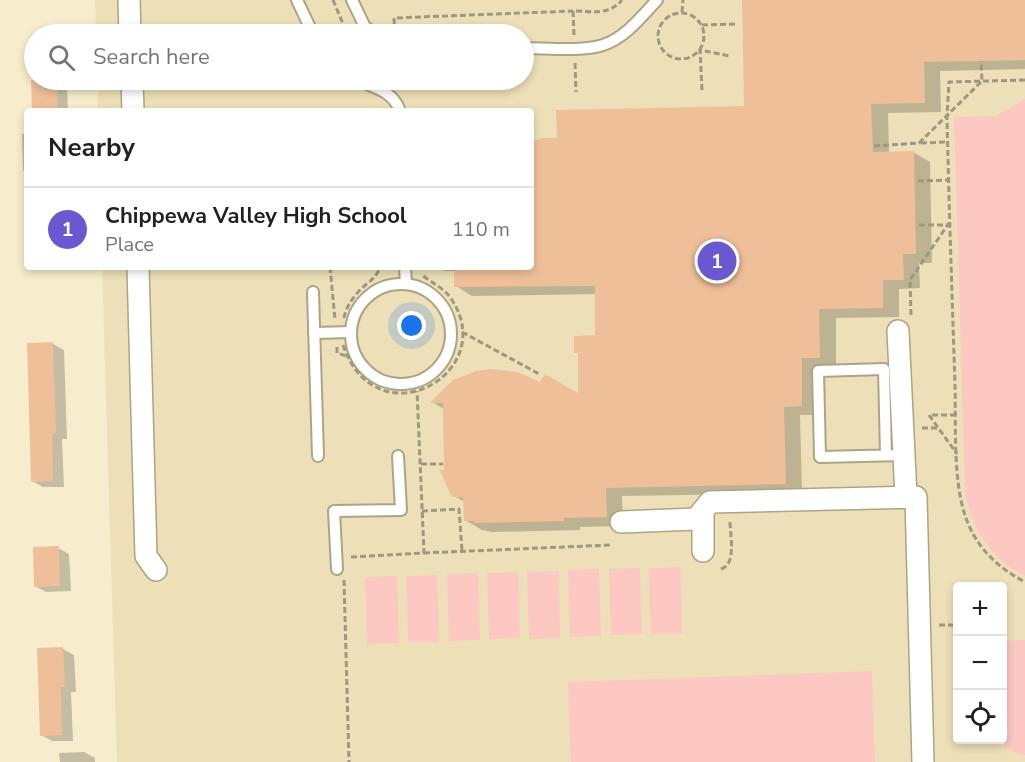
<!DOCTYPE html>
<meta charset="utf-8">
<style>
:root{--surface:#fff;--page:#f6f6f6;--text:#202124;--muted:#757577;--line:#e0e0e0;--accent:#6a58d1}
body{margin:0;font-family:"Nunito Sans",sans-serif;background:var(--page);color:var(--text)}
.controls{position:absolute;right:18px;bottom:18px;display:grid;overflow:hidden;border-radius:6px;box-shadow:0 3px 9px #0003}
.controls button{width:54px;height:54px;display:grid;place-items:center;padding:0;border:0;border-bottom:2px solid var(--line);background:var(--surface);color:var(--text);font:30px sans-serif}
.you{position:absolute;left:412px;top:326px;width:21px;height:21px;margin:-15px;border:4px solid #fff;border-radius:50%;background:#1a73e8;box-shadow:0 0 0 9px #1a73e833}
.badge{display:grid;place-items:center;width:39px;height:39px;border-radius:50%;background:var(--accent);color:#fff;font-size:20px;font-weight:700}
.pin{position:absolute;translate:-50% -50%;border:3px solid #fff;box-shadow:0 2px 6px #0006}
.list{margin:0;padding:0;list-style:none}
h2{display:flex;justify-content:space-between;align-items:center;height:78px;margin:0;padding:0 24px;font-size:26px}
h2 small{font-size:20px;font-weight:400;color:var(--muted)}
.list li{display:grid;grid-template-columns:39px 1fr auto;gap:18px;align-items:center;box-sizing:border-box;height:84px;padding:0 24px;border-top:2px solid var(--line)}
.list b{display:block;font-size:22px;white-space:nowrap}
.list p{margin:0;font-size:20px;white-space:nowrap;color:var(--muted)}
.list em{font-size:20px;font-style:normal;color:var(--muted)}
.icon{flex:none;width:33px;height:33px;fill:none;stroke:currentColor;stroke-width:2;stroke-linecap:round;stroke-linejoin:round}
.map{position:relative;flex:none;width:1025px;height:762px;overflow:hidden}
.search{position:absolute;background:var(--surface);box-shadow:0 3px 9px #0003;left:24px;top:24px;width:510px;height:66px;display:flex;align-items:center;gap:15px;box-sizing:border-box;padding:0 21px;border-radius:33px;color:var(--muted);font-size:22px}
.panel{position:absolute;background:var(--surface);box-shadow:0 3px 9px #0003;left:24px;top:108px;width:510px;height:162px;border-radius:6px}
.map>svg:first-child{display:block}
.built{fill:#ede0b8;fill-rule:evenodd}
.green{fill:#fdc7c2}
.shadow{fill:#0003}
.building{fill:#efbf9a}
.lines{fill:none;stroke-linecap:round;stroke-linejoin:round}
.lane-casing{stroke:#aea485;stroke-width:14}
.street-casing{stroke:#aea485;stroke-width:24}
.path{stroke:#9f977f;stroke-width:3;stroke-dasharray:6 3;stroke-linecap:butt}
.lane{stroke:#fff;stroke-width:10}
.street{stroke:#fff;stroke-width:21}
</style>
<div class="map">
<svg width="1025" height="762" viewBox="0 0 1025 762">
<rect width="100%" height="100%" fill="#f7edcc"/>
<path class="built" d="M95 0H1025V762H117L102 267H531V111H98L97 80H524V34H96ZM958 586H1002V740H958Z"/>
<g class="green">
<path d="M1025 99V576C991 560 970 526 965 490L954 117 996 116Z"/>
<path d="M681 567 682 634H651L649 568Z"/>
<path d="M640 568 642 634 611 635 609 569Z"/>
<path d="M599 569 601 636 570 637 568 570Z"/>
<path d="M559 571 560 638 529 639 527 572Z"/>
<path d="M518 572 520 638 489 639 487 573Z"/>
<path d="M478 573 480 640 449 641 447 574Z"/>
<path d="M437 575 439 642H408L406 576Z"/>
<path d="M397 576 399 643 367 644 365 577Z"/>
<path d="M1025 640V755L1018 754 1004 746 1003 641Z"/>
<path d="M872 671 875 762H571L568 682Z"/>
</g>
<g class="shadow">
<path d="M743 0H1025V69L940 71 941 112 888 113 889 153 913 152 930 162 932 263H919L920 288 899 289V317L836 318V367H818V415H800L802 493 622 496 623 526 580 527V530L492 532 482 530 465 520V502L454 496 446 471 444 409 432 402 540 384 579 395V354L576 352 597 337 596 294 472 296 456 286 455 271H444L437 267H531V144L746 107Z"/>
<path d="M57 80 67 86 68 111H33L32 81Z"/>
<path d="M22 134H27V173L23 171Z"/>
<path d="M53 344 64 350 67 439H62L64 487H43L32 481Z"/>
<path d="M58 548 69 554 71 591 46 592 35 586Z"/>
<path d="M63 649 74 655 76 692H71L73 741H52L41 735Z"/>
<path d="M84 752 95 758V762H60L59 753Z"/>
</g>
<g class="building">
<path d="M742 0H1025V60L924 62 925 103 871 104 873 152 914 151 916 254H903L904 280H883V308L819 309 820 358H802V406L784 407 786 484 606 488 607 517 564 518V521L474 523V521H464L463 497H453L450 494 440 470H444L443 403H430L453 380 476 371 490 369 518 372 540 382 545 374 578 393V353H574V336L595 335V286L454 287V267H531V142L543 138H557L556 110 744 106Z"/>
<path d="M31 80H57L58 111H32Z"/>
<path d="M53 342 56 433 52 434 53 481 31 482 27 343Z"/>
<path d="M59 546 60 586 34 587 33 547Z"/>
<path d="M63 647 65 687H61L62 735 40 736 37 648Z"/>
</g>
<g class="lines">
<g class="lane-casing">
<g id="lane">
<path d="M297 0 313 34"/>
<path d="M352 0 365 27 376 34"/>
<path d="M524 48C547 48 581 52 603 45 625 38 642 16 657 0"/>
<path d="M357 80C375 88 393 91 400 111"/>
<path d="M405 267 406 284"/>
<circle cx="401" cy="334" r="50"/>
<path d="M313 292 318 456"/>
<path d="M314 333 351 332"/>
<path d="M886 455 884 369 818 371 820 457 904 455"/>
<path d="M337 569 334 511 401 510 398 456"/>
</g>
</g>
<g class="street-casing">
<g id="street">
<path d="M129 0 130 34"/>
<path d="M132 80 133 111"/>
<path d="M138 267 146 556 156 570"/>
<path d="M898 331 906 497"/>
<path d="M703 511V551"/>
<path d="M621 522 696 519 710 502 916 497 923 762"/>
</g>
</g>
<g class="path">
<path d="M333 0 346 31 351 34"/>
<path d="M682 12 683 0"/>
<circle cx="681" cy="36" r="23"/>
<path d="M702 25 738 24"/>
<path d="M395 33 394 18 573 11"/>
<path d="M574 35 573 11C593 11 608 16 622 0"/>
<path d="M575 63 576 92"/>
<path d="M1025 80 949 82 947 116C949 206 952 295 955 385 956 423 953 476 964 512 973 544 996 567 1025 582"/>
<path d="M702 90 700 50 730 56"/>
<path d="M921 143 947 142"/>
<path d="M874 146 919 143 982 81 981 61"/>
<path d="M918 181 948 180"/>
<path d="M919 225H948"/>
<path d="M330 267 335 319"/>
<path d="M157 268 188 267"/>
<path d="M911 315 910 280 949 223"/>
<path d="M344 318C346 307 353 297 361 289 369 281 376 279 380 267"/>
<path d="M462 332 541 375"/>
<path d="M343 345C376 442 500 374 452 300 444 287 431 283 421 274"/>
<path d="M337 347V353L346 356"/>
<path d="M956 415H929L957 454"/>
<path d="M922 428H939"/>
<path d="M421 464H443"/>
<path d="M422 511 459 509 462 551"/>
<path d="M424 553 610 545"/>
<path d="M351 557 424 553 417 391"/>
<path d="M721 569C737 564 730 536 730 521"/>
<path d="M344 580 349 762"/>
<path d="M939 625H958"/>
</g>
<use href="#lane" class="lane"/>
<use href="#street" class="street"/>
</g>
</svg>
<div class="controls">
<button>+</button>
<button>−</button>
<button><svg class="icon" aria-label="locate" viewBox="0 0 24 24"><circle cx="12" cy="12" r="6"/><path d="M12 2v4M12 18v4M2 12h4M18 12h4"/></svg></button>
</div>
<div class="you"></div>
<div class="pin badge" style="left:717px;top:261px">1</div>
<div class="search"><svg class="icon" aria-label="search" viewBox="0 0 24 24"><circle cx="10" cy="10" r="6"/><path d="M15 15l6 6"/></svg>Search here</div>
<section class="panel">
<h2>Nearby<small></small></h2>
<ul class="list">
<li><span class="badge">1</span><div><b>Chippewa Valley High School</b><p>Place</p></div><em>110 m</em></li>
</ul>
</section>
</div>
